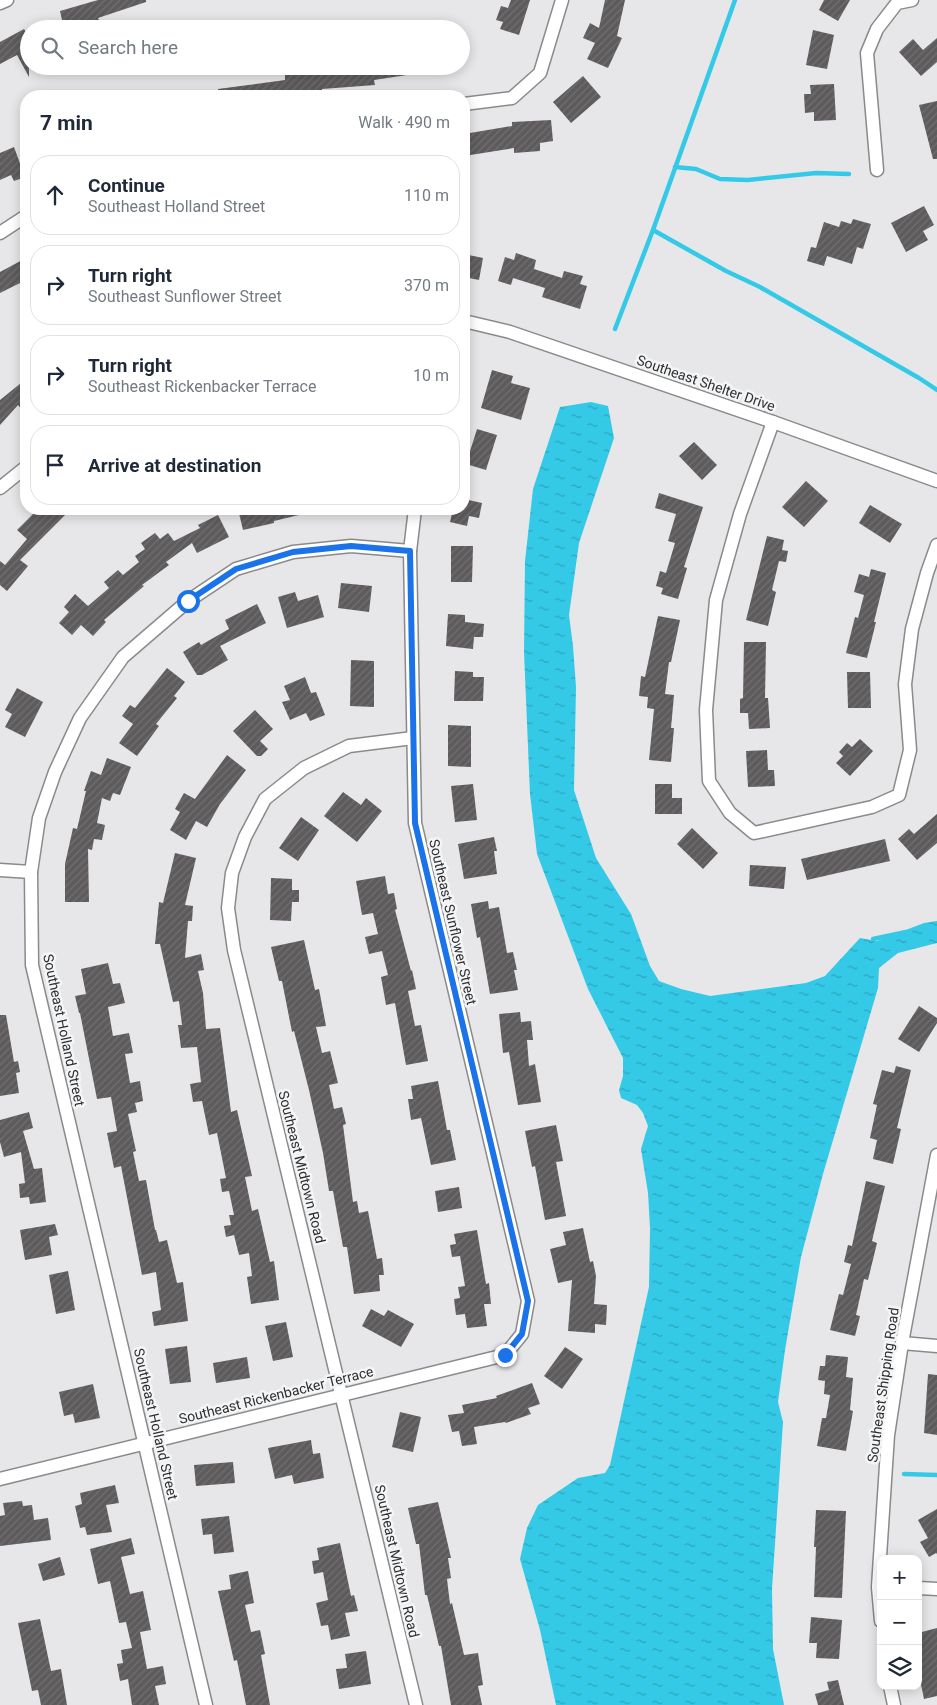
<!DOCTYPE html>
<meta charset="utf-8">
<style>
:root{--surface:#fff;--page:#f2f2f3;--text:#1f2937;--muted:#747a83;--line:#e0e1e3}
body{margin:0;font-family:Roboto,sans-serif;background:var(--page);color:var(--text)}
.controls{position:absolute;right:15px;bottom:15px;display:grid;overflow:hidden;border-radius:10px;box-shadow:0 2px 12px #0003}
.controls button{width:45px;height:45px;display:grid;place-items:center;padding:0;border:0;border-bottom:1px solid var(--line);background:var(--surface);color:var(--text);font:25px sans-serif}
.stop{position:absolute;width:15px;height:15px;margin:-11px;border:4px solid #1a73e8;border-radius:50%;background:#fff}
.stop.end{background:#1a73e8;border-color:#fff;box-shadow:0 1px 5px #0008}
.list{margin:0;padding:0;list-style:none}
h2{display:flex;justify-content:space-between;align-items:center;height:65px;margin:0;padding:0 20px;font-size:21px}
h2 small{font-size:16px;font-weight:400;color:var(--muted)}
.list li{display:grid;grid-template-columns:32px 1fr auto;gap:15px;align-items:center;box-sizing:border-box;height:80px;margin:0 10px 10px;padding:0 10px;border:1px solid var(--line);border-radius:20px}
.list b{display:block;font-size:19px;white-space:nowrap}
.list p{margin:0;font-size:16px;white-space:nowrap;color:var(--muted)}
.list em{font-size:16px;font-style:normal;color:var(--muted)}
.icon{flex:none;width:28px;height:28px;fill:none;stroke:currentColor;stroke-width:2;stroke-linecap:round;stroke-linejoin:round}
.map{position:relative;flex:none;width:937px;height:1705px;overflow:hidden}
.search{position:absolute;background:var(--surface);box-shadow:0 2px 12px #0003;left:20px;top:20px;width:450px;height:55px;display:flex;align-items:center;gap:12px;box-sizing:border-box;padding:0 18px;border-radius:28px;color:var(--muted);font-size:19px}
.panel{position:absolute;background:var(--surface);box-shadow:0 2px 12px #0003;left:20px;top:90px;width:450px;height:425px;border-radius:20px}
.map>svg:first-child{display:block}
.water{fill:url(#water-ripples)}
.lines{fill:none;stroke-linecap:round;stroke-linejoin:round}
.stream{stroke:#34cae7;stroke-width:4.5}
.building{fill:url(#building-hatch)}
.minor-casing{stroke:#8a8a8b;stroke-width:15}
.minor{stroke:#fff;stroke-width:12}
.route{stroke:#1a73e8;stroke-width:6}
.labels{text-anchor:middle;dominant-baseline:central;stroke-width:5;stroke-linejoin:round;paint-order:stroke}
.street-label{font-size:14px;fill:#2e2e2f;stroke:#f4f5f6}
</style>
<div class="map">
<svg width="937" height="1705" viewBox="0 0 937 1705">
<defs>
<pattern id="water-ripples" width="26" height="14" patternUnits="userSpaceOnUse" patternTransform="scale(1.25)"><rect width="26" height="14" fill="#34cae7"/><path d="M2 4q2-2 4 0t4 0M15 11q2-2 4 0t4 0" fill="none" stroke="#2ca4bc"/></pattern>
<pattern id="building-hatch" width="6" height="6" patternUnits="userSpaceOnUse" patternTransform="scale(1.25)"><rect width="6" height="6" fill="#5d5b5b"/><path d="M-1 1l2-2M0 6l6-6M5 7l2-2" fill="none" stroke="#716f6f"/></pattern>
</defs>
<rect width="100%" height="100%" fill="#e7e7e9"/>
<path class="water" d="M591 402 608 406 614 438 579 543 569 615 573 646 576 687 574 790 596 858 631 914 650 966 659 981 681 989 710 996 806 983 825 976 860 938 877 941 924 923 937 921V943L898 953 879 968 878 988 823 1174 801 1257 785 1350 778 1402 783 1422 772 1589 773 1649 784 1705H556L540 1630 520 1559 527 1528 538 1505 578 1478 605 1473 610 1465 649 1287 650 1228 648 1193 641 1149 648 1126 643 1113 637 1105 621 1098 619 1090 623 1076V1058L588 989 537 854 530 794 524 652 525 561 533 489 560 407Z"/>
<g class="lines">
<g class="stream">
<path d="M675 167 696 169 720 179 748 180 816 173 849 174"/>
<path d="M653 230 726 271 760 287 919 378 937 390"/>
<path d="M615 329 653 230 735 0"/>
<path d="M873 939 906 932"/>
<path d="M904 1474 937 1475"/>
</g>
</g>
<g class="building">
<path d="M98 0H146V2L98 18 100 23 80 29H46L62 20 60 11Z"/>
<path d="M511 0H530L519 35 500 29 503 22 496 20 501 6 508 8Z"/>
<path d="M605 0H625L617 36 622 38 608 68 587 59 595 43 583 38 590 23 599 28Z"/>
<path d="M824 0H850L838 21 819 10Z"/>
<path d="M24 29 29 37V77L17 55 0 64V42Z"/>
<path d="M813 30 834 35 827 69 806 65Z"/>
<path d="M937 38V62L921 76 899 52 913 39 923 50Z"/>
<path d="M349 66H419L420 73 374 80 375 85 322 89V93L270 96H218V89L285 80V73L336 70 349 69Z"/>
<path d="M583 76 601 97 571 123 553 102Z"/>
<path d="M834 84 836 120 814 121V112L805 113 804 94H811L810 85Z"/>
<path d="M937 101V159H933L919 105Z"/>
<path d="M551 120 553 141 540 143V151L514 153V148L464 156V134L512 126V122Z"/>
<path d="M14 147 25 177 14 181 11 175 0 180V153Z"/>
<path d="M924 206 934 225 923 231 928 240 906 252 891 223Z"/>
<path d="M853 219 871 224 863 249 857 247 852 264 827 256 824 266 807 261 811 247 816 248 824 222 839 227 841 221 851 224Z"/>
<path d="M516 253 536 260 534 269 562 278 564 271 583 276 580 284 587 286 580 309 542 297 545 288 513 278 511 285 498 281 505 257 514 260Z"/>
<path d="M464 254 483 258 479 280 464 277Z"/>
<path d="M26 258V280L0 293V272Z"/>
<path d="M492 370 513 376 511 383 530 388 521 420 481 408Z"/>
<path d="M26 379V415L18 405 0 425V400Z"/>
<path d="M477 429 497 435 486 470 466 464Z"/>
<path d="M694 442 717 465 702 480 679 456Z"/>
<path d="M806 481 828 501 804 527 782 507Z"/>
<path d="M659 493 703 507 684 567 687 568 678 599 661 594 663 588 656 586 660 571 666 573 675 543 668 541 676 514 655 508Z"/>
<path d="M464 499 482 503 479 518 469 516 467 526 450 522 453 509H464Z"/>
<path d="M870 505 902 524 890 543 859 523Z"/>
<path d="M38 509H71L20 560 28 566 7 591 0 585V561L5 565 27 539 17 530Z"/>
<path d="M238 509H307V513L274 521V523L243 530Z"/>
<path d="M218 515 229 537 197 553 192 543 166 562 169 565 142 585 144 586 104 620 106 622 93 636 81 625 72 635 59 623 69 612 64 607 75 594 88 606 109 588 104 582 118 570 123 575 139 562 135 556 145 549 141 543 155 533 160 539 168 533 174 541 200 528 198 525Z"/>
<path d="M767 536 784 540 782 550 788 551 786 562 779 561 772 590 776 592 768 626 746 620Z"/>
<path d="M451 546H473L472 582H451Z"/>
<path d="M871 569 886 573 874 622H876L867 658 846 653 855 617 858 618 864 595 854 592 859 574 869 577Z"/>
<path d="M341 583 372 586 369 612 338 608Z"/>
<path d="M295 592 298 601 318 595 324 617 287 628 278 597Z"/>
<path d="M257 604 266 623 220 646 228 660 202 675H197L183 652 199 642 201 645 229 629 225 620Z"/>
<path d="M448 614 465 615V622L484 624 483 637H474L473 649 446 646Z"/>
<path d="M658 616 680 620 671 662H669L665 694 674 695 671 728H674L671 762 649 760 654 709 647 708 648 697 639 696 641 676 645 677Z"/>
<path d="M744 642H766L765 698H768L770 728 749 729 748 713H740V699L743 698Z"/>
<path d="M351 660 374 661V707L350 706Z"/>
<path d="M167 668 185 682 174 696 177 698 156 724 159 726 137 756 119 743 133 724 122 716 130 705 135 708Z"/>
<path d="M455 671 473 672V677H484L483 701H454Z"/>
<path d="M847 672H870L871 708H848Z"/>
<path d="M305 677 311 693 316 692 325 715 310 721 306 713 290 720 282 702 290 700 284 686Z"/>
<path d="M17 688 43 702 25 737 5 727 12 714 5 710Z"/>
<path d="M255 710 273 729 260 741 268 749 261 756H257L233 731Z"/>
<path d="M448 725 471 726V767L448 766Z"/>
<path d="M860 739 873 751 850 776 836 763 843 756 839 752 847 743 852 747Z"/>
<path d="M767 750 768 770H774L775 786 748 787 746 751Z"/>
<path d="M227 755 246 770 220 804 207 827 196 821 186 840 170 830 180 812 175 809 184 793 195 799Z"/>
<path d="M107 758 131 767 120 795 113 793 110 801 102 798 97 823 105 825 102 840 94 839 92 850 88 849 89 902H65V864L73 828 77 829 86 791H84L91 771 101 775Z"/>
<path d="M473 784 477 820 455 822 451 786Z"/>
<path d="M655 784H672V798H682V814H655Z"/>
<path d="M343 792 361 805 366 798 382 811 357 842 324 816Z"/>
<path d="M937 814V843L917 860 898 839 909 829 914 834Z"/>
<path d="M301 817 319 830 298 861 279 848Z"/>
<path d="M692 828 718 853 703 869 677 844Z"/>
<path d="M494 837 497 851H494L497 874 464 879 458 844Z"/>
<path d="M885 839 890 861 807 880 801 859Z"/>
<path d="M175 853 196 858 185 905 193 906 192 921H188L185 958 201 954 204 970 198 971 203 993 206 1029 220 1028 231 1112 237 1110 252 1176 245 1177 252 1211 258 1209 270 1262 274 1261 279 1300 251 1304 247 1277 252 1276 249 1253 239 1255 234 1235 226 1237 224 1226 231 1225 229 1215H234L229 1191 222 1192 220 1179 226 1178 217 1133 209 1135 202 1101 193 1102 190 1084 201 1082 197 1047 181 1048 178 1025H182L179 1001 173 1002 160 944H155L159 902 163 903Z"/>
<path d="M750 865 786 867 784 889 749 886Z"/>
<path d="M385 876 388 894 394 893 397 909 395 910 411 971 412 970 416 989 408 991 415 1026 421 1025 428 1061 406 1065 395 1003 386 1005 381 977 388 975 382 951 369 954 365 937 378 934 373 913 362 915 356 881Z"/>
<path d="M271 878 292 879V890H299V902H292L291 921 270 920Z"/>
<path d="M488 901 489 909 499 907 507 953 513 952 517 970H514L518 990 490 994 480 937 477 938 471 904Z"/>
<path d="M304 940 315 990 319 989 326 1026 316 1027 322 1053 330 1051 338 1083 329 1085 334 1109 342 1107 346 1124 343 1125 353 1202 357 1201 359 1213 368 1211 377 1259 382 1258 384 1275H379L380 1291 354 1294 347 1247H343L333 1191H329L323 1153 309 1090 294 1031 292 1032 282 981H279L271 947Z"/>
<path d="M108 963 113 984 120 983 125 1003 108 1007 113 1036 129 1033 133 1053 125 1054 130 1083 140 1081 143 1101 135 1103 137 1112 128 1114 136 1151 133 1152 139 1181 146 1180 155 1230H156L159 1242 167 1240 177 1283 183 1282 188 1321 154 1326 152 1312 161 1310 156 1272 142 1275 121 1166 114 1168 107 1133 117 1131 111 1097 97 1099 80 1013H79L75 996 86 994 81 969Z"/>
<path d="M919 1006 937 1018V1023L919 1052 898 1039Z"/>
<path d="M520 1012 521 1022 531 1021 533 1040H527L529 1066 535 1064 541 1102 518 1105 509 1052 503 1053 499 1014Z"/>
<path d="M0 1015H6L14 1062 18 1061 20 1072 16 1073 19 1093 0 1096Z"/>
<path d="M896 1066 911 1070 897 1128 901 1129 893 1164 873 1159 877 1140 870 1138 877 1105 873 1104 882 1070 894 1073Z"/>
<path d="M438 1081 447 1130H450L456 1160 431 1165 421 1118 411 1120 408 1099H413L411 1086Z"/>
<path d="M29 1112 33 1128 23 1131 34 1169 42 1168 46 1202 30 1204 29 1197 20 1198 19 1184 25 1183 21 1152 4 1157 0 1142V1120Z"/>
<path d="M556 1125 563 1161 556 1162 566 1216 545 1220 535 1166 532 1167 525 1131Z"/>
<path d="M866 1181 885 1186 872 1241 877 1243 868 1280 864 1279 856 1315 860 1316 855 1336 830 1330 839 1294 843 1295 851 1264 844 1262 848 1245 852 1246Z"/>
<path d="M459 1187 462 1208 438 1212 435 1191Z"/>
<path d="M55 1224 58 1235 49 1237 52 1255 25 1260 20 1230Z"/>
<path d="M583 1228 590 1262 593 1261 596 1276 594 1304 607 1305 606 1325 595 1324V1333L568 1331 572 1280 558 1283 550 1249 566 1245 563 1232Z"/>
<path d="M477 1230 486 1284 489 1283 491 1304H484L487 1326 467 1328 465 1314 456 1315 454 1299 460 1298 458 1287 465 1286 460 1256 452 1257 450 1245 456 1244 454 1234Z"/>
<path d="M68 1271 75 1310 56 1314 49 1275Z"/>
<path d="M371 1309 384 1316 388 1310 414 1324 401 1347 362 1326Z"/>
<path d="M286 1322 293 1357 273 1361 265 1326Z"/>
<path d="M187 1346 191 1382 170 1384 165 1349Z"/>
<path d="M565 1347 583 1359 562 1389 544 1376Z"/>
<path d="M826 1355 848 1357 846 1377 853 1378 850 1410 853 1411 846 1451 817 1446 822 1418H826L830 1395 824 1394 825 1381 818 1380 820 1366H825Z"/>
<path d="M247 1357 250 1378 216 1383 213 1363Z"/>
<path d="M928 1374 937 1375V1435L924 1433Z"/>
<path d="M532 1383 540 1404 528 1408 531 1414 506 1423 505 1422 474 1427 477 1444 462 1446 459 1431 452 1432 448 1415 464 1413 462 1405 497 1398 496 1396Z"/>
<path d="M93 1384 100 1418 75 1423 73 1414 64 1416 59 1392Z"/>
<path d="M400 1412 421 1417 413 1452 392 1447Z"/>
<path d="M311 1440 313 1454 320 1453 324 1478 294 1484 292 1475 275 1479 268 1448Z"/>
<path d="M233 1462 235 1483 196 1486 194 1465Z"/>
<path d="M115 1485 119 1503 106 1505 112 1532 87 1535 85 1527 80 1528 75 1506 82 1504 80 1493Z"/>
<path d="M22 1501 23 1506 32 1505 34 1520 48 1518 51 1540 0 1546V1516L5 1515 3 1503Z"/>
<path d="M438 1502 451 1558H448L451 1578 447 1579 450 1604 452 1603 464 1655 478 1653 483 1685 478 1686 482 1705H451L441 1646H439L427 1595H425L419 1544H416L408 1508Z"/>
<path d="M937 1509V1554L936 1553 929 1557 920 1542 928 1538 918 1520Z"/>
<path d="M816 1510 846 1511 842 1598 814 1597 816 1547H814Z"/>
<path d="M229 1516 234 1552 214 1554 212 1534 203 1535 201 1519Z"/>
<path d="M131 1538 135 1554 121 1557 130 1594 143 1591 151 1630 140 1632 147 1669 163 1666 166 1684 155 1686 159 1705H132L128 1679 120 1681 117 1664 123 1663 121 1650 132 1648 126 1622 119 1623 110 1581 98 1584 90 1549Z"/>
<path d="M340 1543 351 1596 354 1595 358 1611 345 1613 350 1636 331 1640 328 1625 321 1626 316 1603 328 1600 323 1572 314 1574 312 1561 319 1560 317 1548Z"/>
<path d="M60 1557 65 1575 43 1581 38 1564Z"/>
<path d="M248 1571 254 1603 245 1605 251 1632 260 1630 265 1654 261 1655 270 1705H246L237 1660 234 1661 218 1591 231 1589 229 1575Z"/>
<path d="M811 1617 842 1620 839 1659 816 1658 817 1643H809Z"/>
<path d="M40 1619 51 1671 61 1669 67 1705H41L38 1690 32 1691 18 1623Z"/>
<path d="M937 1628V1696L924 1699 918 1670V1633Z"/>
<path d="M366 1651 371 1684 339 1689 336 1669 347 1668 345 1654Z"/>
<path d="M838 1680 844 1705H818L815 1694 829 1690 827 1682Z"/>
</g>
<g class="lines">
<g class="minor-casing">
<g id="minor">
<path d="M0 3 7 0"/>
<path d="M464 104 512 98 540 73 562 0"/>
<path d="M877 170 867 53 877 29 897 3 912 0"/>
<path d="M0 233 26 216"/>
<path d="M464 321 510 332 773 422 937 481"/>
<path d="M773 422 740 514 716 600 706 710 709 781 730 813 754 833 872 807 899 795 910 750 905 684 912 629 927 573 937 545"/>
<path d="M0 488 26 467"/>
<path d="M413 738 349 746 304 768 265 799 245 837 232 873 228 908 234 950 416 1705"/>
<path d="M0 870 31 872"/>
<path d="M902 1343 937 1346"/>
<path d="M0 1479 505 1355 522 1334 528 1301 415 823 410 551 415 509"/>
<path d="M918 1588 937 1589"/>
<path d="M881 1621 878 1587 888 1435 902 1343 937 1155"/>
<path d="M890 1686 894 1705"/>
<path d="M206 1705 32 965 31 872 39 818 55 772 80 718 123 657 188 601 236 569 293 552 351 546 410 551"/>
</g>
</g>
<use href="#minor" class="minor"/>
</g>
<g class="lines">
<path class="route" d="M188 601 236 569 293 552 351 546 410 551 415 823 528 1301 522 1334 505 1355"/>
</g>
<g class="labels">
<g class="street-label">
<text transform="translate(706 383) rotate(19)">Southeast Shelter Drive</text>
<text transform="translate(453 922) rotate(77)">Southeast Sunflower Street</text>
<text transform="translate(64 1030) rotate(78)">Southeast Holland Street</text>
<text transform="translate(302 1167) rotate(76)">Southeast Midtown Road</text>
<text transform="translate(883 1385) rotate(-82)">Southeast Shipping Road</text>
<text transform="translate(276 1395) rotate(-14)">Southeast Rickenbacker Terrace</text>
<text transform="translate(156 1424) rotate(77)">Southeast Holland Street</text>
<text transform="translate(397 1561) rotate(77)">Southeast Midtown Road</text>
</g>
</g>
</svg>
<div class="controls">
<button>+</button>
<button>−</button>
<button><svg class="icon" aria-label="layers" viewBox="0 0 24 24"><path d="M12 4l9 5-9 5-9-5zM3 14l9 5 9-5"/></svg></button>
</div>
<div class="stop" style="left:188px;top:601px"></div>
<div class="stop end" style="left:505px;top:1355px"></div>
<div class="search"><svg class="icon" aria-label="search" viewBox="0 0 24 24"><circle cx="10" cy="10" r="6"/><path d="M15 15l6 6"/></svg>Search here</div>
<section class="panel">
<h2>7 min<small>Walk · 490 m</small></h2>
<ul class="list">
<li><svg class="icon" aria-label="ahead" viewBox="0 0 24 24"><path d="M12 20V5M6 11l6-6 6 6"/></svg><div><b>Continue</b><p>Southeast Holland Street</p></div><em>110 m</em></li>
<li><svg class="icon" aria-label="right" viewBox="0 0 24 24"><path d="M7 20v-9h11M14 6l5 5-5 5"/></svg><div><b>Turn right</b><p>Southeast Sunflower Street</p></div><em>370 m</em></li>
<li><svg class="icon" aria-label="right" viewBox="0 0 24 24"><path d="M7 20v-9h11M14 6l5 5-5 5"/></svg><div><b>Turn right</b><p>Southeast Rickenbacker Terrace</p></div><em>10 m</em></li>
<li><svg class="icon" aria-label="arrive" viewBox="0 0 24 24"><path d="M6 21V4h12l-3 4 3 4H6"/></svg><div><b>Arrive at destination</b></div></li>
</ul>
</section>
</div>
